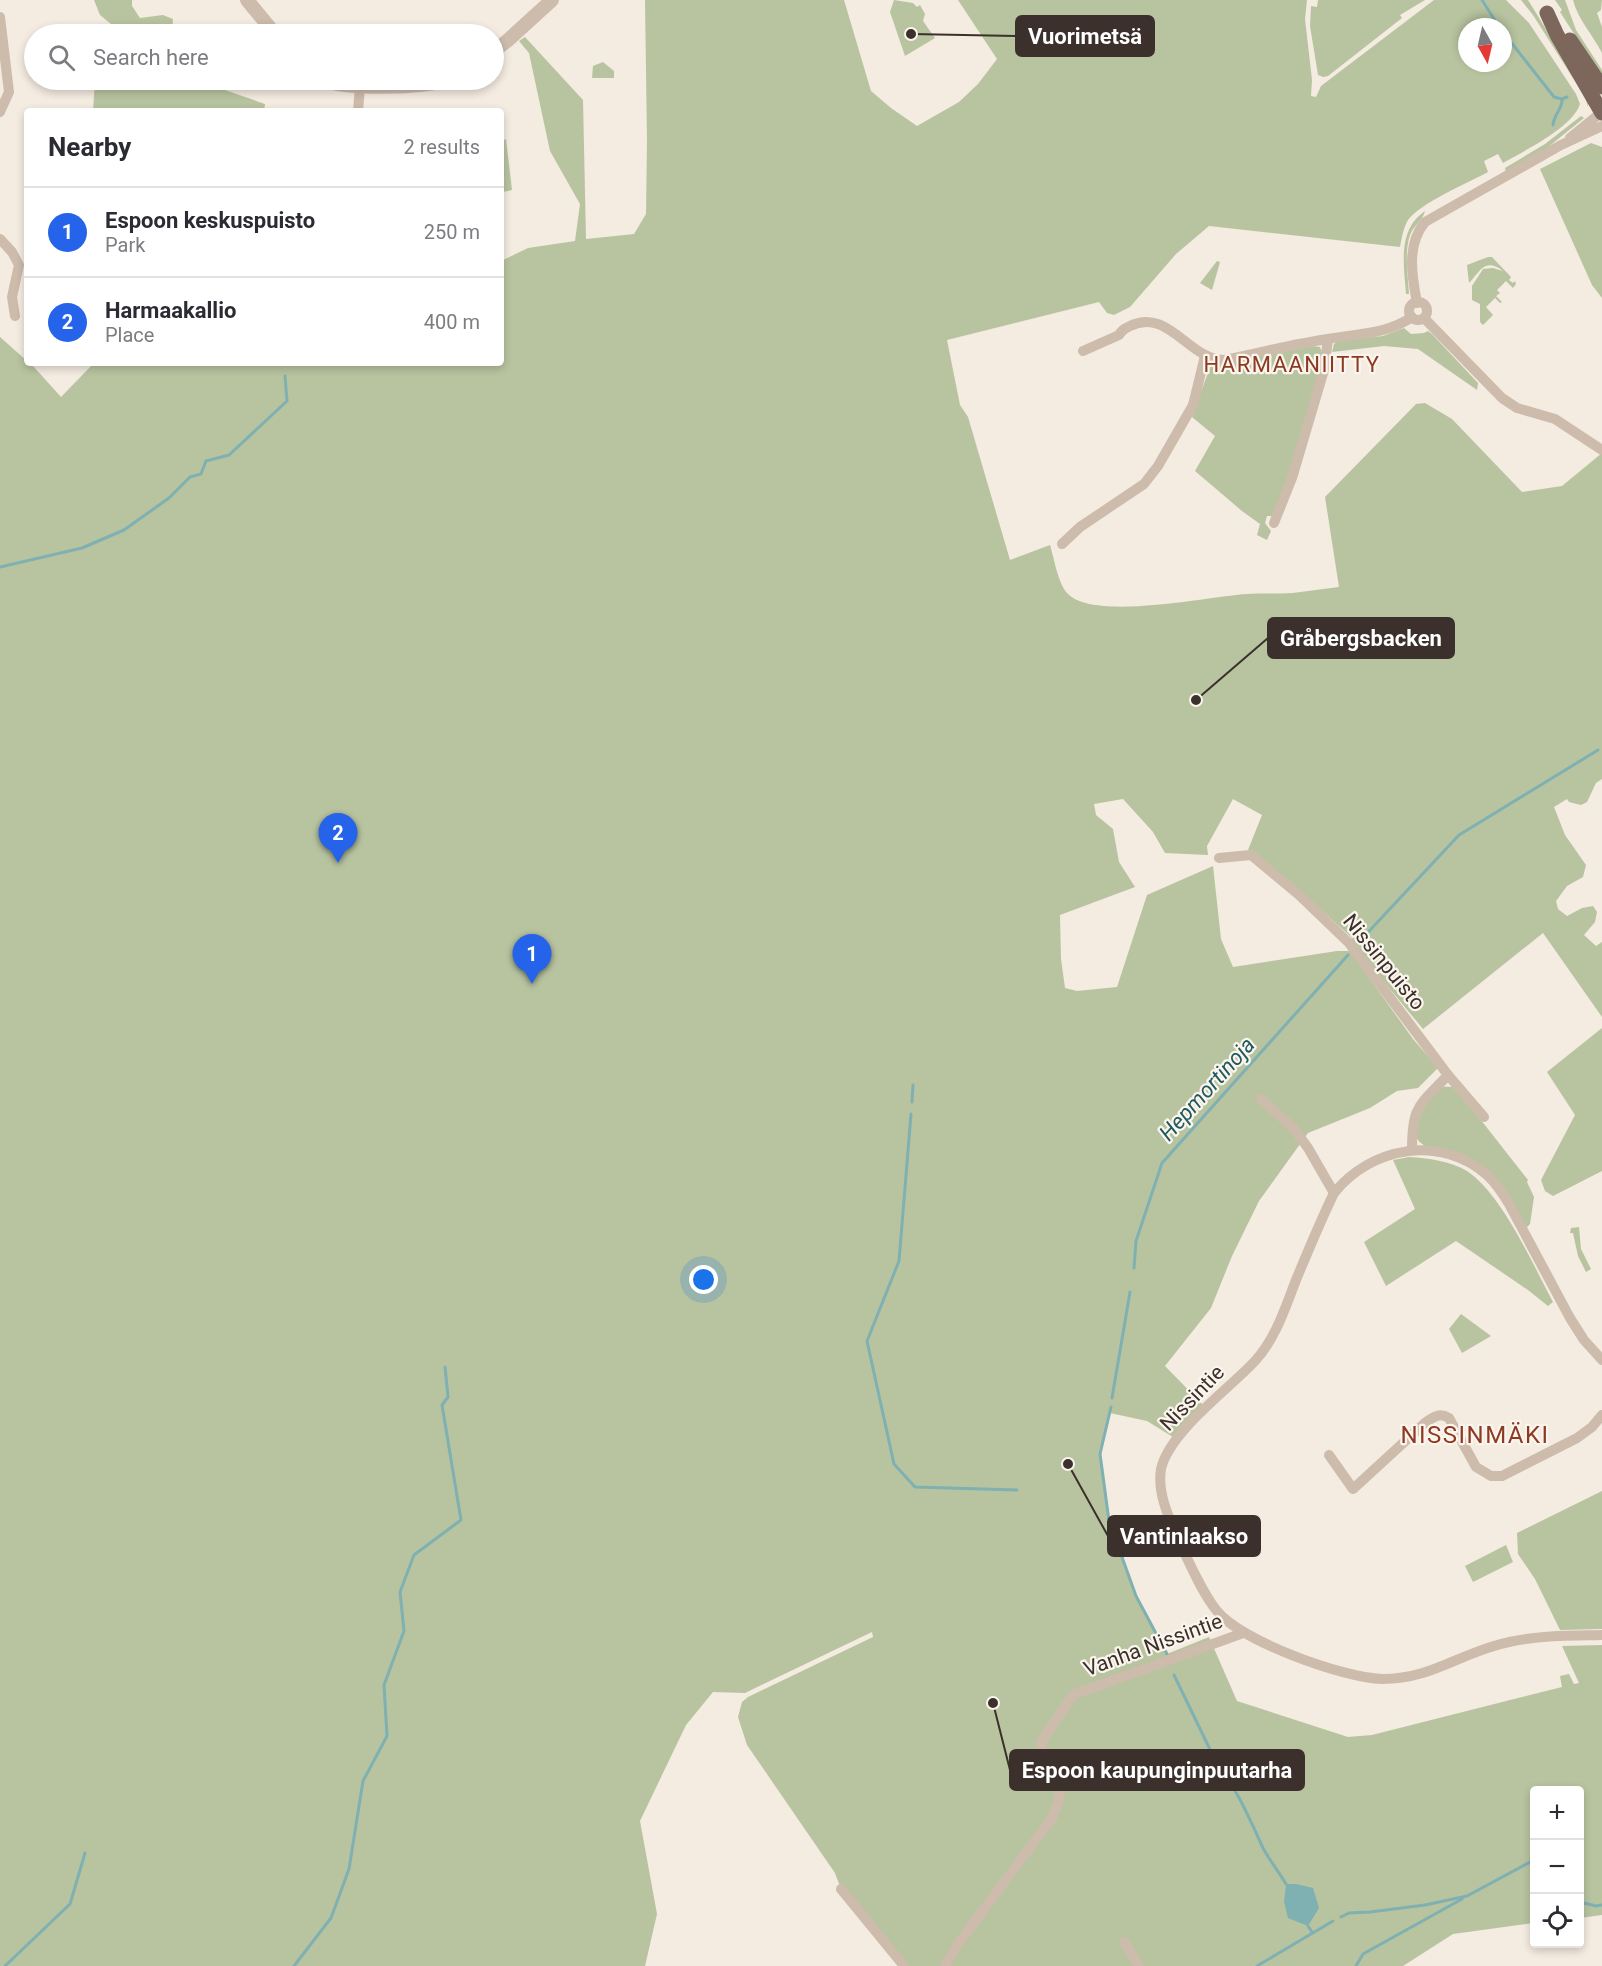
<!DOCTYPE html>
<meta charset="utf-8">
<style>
:root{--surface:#fff;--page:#f7f7f7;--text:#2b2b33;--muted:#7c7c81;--line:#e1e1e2;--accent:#2563eb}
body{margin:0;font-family:Roboto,sans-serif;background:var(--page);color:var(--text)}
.controls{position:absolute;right:18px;bottom:18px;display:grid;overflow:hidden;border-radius:6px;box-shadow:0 3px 9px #0003}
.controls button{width:54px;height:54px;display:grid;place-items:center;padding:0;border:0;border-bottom:2px solid var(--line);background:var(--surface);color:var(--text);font:30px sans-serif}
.compass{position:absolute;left:1458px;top:18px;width:54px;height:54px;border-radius:50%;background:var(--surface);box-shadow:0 3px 9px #0003;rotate:172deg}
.you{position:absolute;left:704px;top:1280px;width:21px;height:21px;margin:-15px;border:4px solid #fff;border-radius:50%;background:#1a73e8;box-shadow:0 0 0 9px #1a73e833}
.badge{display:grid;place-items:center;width:39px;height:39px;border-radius:50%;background:var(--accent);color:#fff;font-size:20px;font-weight:700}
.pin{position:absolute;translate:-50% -50px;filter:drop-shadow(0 2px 3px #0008)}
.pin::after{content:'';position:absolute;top:32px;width:21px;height:18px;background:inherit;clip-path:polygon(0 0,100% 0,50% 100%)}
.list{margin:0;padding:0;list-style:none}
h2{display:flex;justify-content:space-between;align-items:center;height:78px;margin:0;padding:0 24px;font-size:26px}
h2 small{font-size:20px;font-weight:400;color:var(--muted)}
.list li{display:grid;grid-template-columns:39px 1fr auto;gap:18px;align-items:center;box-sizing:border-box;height:90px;padding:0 24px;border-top:2px solid var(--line)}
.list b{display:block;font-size:22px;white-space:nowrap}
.list p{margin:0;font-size:20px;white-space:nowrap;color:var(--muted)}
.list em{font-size:20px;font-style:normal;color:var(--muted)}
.icon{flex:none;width:33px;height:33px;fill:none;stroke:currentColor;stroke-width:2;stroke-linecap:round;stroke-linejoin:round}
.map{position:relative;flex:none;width:1602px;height:1966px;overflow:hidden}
.search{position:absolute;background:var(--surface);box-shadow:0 3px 9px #0003;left:24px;top:24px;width:480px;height:66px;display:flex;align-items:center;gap:15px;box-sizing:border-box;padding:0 21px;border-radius:33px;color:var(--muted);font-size:22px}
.panel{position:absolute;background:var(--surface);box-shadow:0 3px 9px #0003;left:24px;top:108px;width:480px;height:258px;border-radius:6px}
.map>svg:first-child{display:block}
.green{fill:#b8c4a0;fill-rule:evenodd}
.water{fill:#7fb0b2}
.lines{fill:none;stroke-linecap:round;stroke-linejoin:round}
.stream{stroke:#7fb0b2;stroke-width:3}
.minor{stroke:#cdbbac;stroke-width:10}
.tertiary{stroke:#cdbbac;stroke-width:14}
.primary{stroke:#7d675c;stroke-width:15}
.labels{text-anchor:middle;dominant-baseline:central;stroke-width:4.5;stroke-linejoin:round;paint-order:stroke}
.street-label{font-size:21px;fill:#3b302b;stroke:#fbf5ee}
.neighbourhood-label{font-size:22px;letter-spacing:1.5px;fill:#8c3b22;stroke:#fbf5ee}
.water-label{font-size:22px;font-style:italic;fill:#1f5a5e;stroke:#fbf5ee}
.quarter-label{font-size:24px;letter-spacing:1.5px;fill:#8c3b22;stroke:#fbf5ee}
.leader{fill:none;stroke:#3b302b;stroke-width:2}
.callout-dot{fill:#3b302b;stroke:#fbf5ee;stroke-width:2}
.callout{fill:#3b302b;stroke:#3b302b;stroke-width:2}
.callout-label{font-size:22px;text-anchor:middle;font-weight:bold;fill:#fff}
</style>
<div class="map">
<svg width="1602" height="1966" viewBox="0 0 1602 1966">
<rect width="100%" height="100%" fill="#f4ebe1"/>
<g class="green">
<path d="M94 0H132V6L140 18 163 15 173 19 172 34H114L111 24 100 15Z"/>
<path d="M645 0H844L871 91 891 108 917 126 959 102 978 84 997 59 958 0H1307L1305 19 1312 80 1311 96 1316 97 1321 86 1434 0H1506L1529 23 1576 94 1580 104C1573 127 1524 151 1503 163L1498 154 1484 161 1488 172C1468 183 1420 203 1408 220 1403 229 1402 237 1400 247L1209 226 1176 254 1130 307 1114 315 1107 313 1099 302 947 340 960 405 968 417 1010 560 1050 545C1054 558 1058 583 1067 593 1093 622 1210 596 1247 594 1262 593 1278 594 1293 593 1308 591 1323 589 1339 587L1325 497 1416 404 1425 403 1452 419 1522 492 1562 486 1602 453V779L1596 783 1587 802 1581 805 1569 802 1567 799 1554 807 1565 835 1586 865 1583 877 1567 886 1556 901 1558 909 1567 916 1582 908 1593 906 1597 912 1595 922 1584 935 1596 946 1602 942V1017L1543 933 1423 1029 1356 948 1351 937 1287 879 1248 850 1262 815 1233 799 1207 846 1208 855 1165 853 1153 832 1123 799 1094 804 1096 815 1113 829 1119 862 1135 887 1060 915 1061 959 1065 988 1077 991 1117 987 1147 895 1213 866 1221 939 1233 967 1337 951H1350L1413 1039 1438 1068 1418 1088 1397 1091 1370 1108 1308 1133 1259 1201 1232 1256 1211 1308 1165 1366 1204 1406 1173 1437 1147 1421 1110 1413 1100 1454 1109 1521 1136 1596 1167 1654 1209 1637 1237 1701 1348 1737 1372 1735 1562 1687 1560 1676 1569 1674 1574 1684 1579 1683 1562 1646 1602 1645V1915L1580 1918V1790H1534V1923L1453 1934 1403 1966H904L841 1889 835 1873 747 1745 738 1717 742 1702 748 1697 873 1637 872 1632 745 1693 713 1692 686 1725 640 1821 657 1914 645 1966H0V337L27 361V363L34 367 61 397 94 363H501V261L528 248 575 241 580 204 550 151 529 53 519 41 525 37 583 100 586 239 634 234 646 214 647 141ZM1467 27H1503V63H1467Z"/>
<path d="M894 0 913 3 917 7 920 5 925 14 923 21 935 38 905 56 890 12Z"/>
<path d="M1318 0H1425L1400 15 1402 18 1328 76 1323 77 1318 75 1310 26 1311 6 1317 7Z"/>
<path d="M1521 0H1528L1588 97V107L1585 97 1533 15Z"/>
<path d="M1555 0H1565L1576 30 1602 70V77L1560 12 1562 10Z"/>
<path d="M1573 0H1602L1601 10 1597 13 1602 27V53C1593 35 1578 20 1573 0Z"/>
<path d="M603 62 614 71V78H592L593 66Z"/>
<path d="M95 80H213L225 90 265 104 264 111H93Z"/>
<path d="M1581 116 1584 118 1547 148 1506 172 1505 168 1545 144Z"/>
<path d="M506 139 512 190 503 192 501 181 502 141Z"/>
<path d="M1591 143 1602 147V298L1592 285 1540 169Z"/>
<path d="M1425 211C1423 220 1414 225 1410 235 1404 253 1408 276 1409 294H1406C1404 265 1397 230 1425 211Z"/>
<path d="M1488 257H1492L1511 277 1509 280 1513 283 1515 281 1516 284 1513 288 1506 281 1497 290 1500 293 1496 296 1502 302 1500 303 1495 298 1486 307 1493 315 1483 325 1480 322V304L1472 300V286L1483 269 1493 268 1503 271C1484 257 1480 272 1469 283L1467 265Z"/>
<path d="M1217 261 1220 262 1212 290 1200 283Z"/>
<path d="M1404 328 1411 334 1424 333 1428 331 1432 334 1478 383 1477 390 1418 349 1384 346 1332 352 1334 344 1338 341 1383 336Z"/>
<path d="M1313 346 1320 347 1324 358 1278 512 1272 516H1267L1265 523 1271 531 1267 540 1257 535 1260 524 1242 511 1195 471 1215 436 1192 417 1210 367Z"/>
<path d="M1602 1028V1171L1553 1196 1545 1191 1541 1180 1575 1115 1547 1072Z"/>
<path d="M1455 1087 1528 1180 1527 1182 1534 1197 1530 1224 1526 1228 1492 1175 1425 1146C1421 1143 1417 1141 1416 1135 1414 1124 1429 1093 1440 1088 1443 1086 1451 1087 1455 1087Z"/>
<path d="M1409 1157C1428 1158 1450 1161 1467 1171 1502 1194 1533 1265 1553 1302L1548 1306 1528 1290 1456 1241 1386 1286 1364 1242 1415 1209 1393 1160Z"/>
<path d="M1579 1227 1581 1249 1591 1269 1586 1272 1578 1256 1573 1233H1570L1571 1228Z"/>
<path d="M1461 1314 1491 1336 1462 1353 1449 1329Z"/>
<path d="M1602 1491V1629L1560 1630 1535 1579 1518 1554 1517 1533Z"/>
<path d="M1506 1545 1513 1562 1473 1582 1465 1566Z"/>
</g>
<path class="water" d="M1286 1884H1296L1313 1888 1319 1908 1308 1926 1288 1918 1284 1902Z"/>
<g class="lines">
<g class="stream">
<path d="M1482 0 1499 27"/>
<path d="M1503 32 1554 97 1562 99 1567 97"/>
<path d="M1553 125C1554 114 1562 110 1562 100"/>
<path d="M284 363V364"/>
<path d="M0 567 82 548 124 530 169 498 190 477 201 474 206 461 229 455 287 401 285 376"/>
<path d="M1358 943 1459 835 1598 750"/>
<path d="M912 1102 913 1085"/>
<path d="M911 1114 899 1261 867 1341 894 1464 915 1487 1017 1490"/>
<path d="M1134 1268 1136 1241 1162 1163 1348 955"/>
<path d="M1112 1398 1130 1292"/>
<path d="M1111 1407 1100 1454 1109 1521 1136 1596 1167 1654"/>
<path d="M1174 1675 1218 1766C1238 1790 1250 1820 1263 1848 1270 1861 1279 1872 1286 1884"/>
<path d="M1580 1902 1596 1906 1602 1905"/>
<path d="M1341 1917 1349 1913 1370 1912 1425 1905 1467 1896 1534 1860"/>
<path d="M1308 1926 1312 1932"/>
<path d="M5 1966 70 1904 85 1853"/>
<path d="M294 1966 331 1918 349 1869 363 1781 387 1736 384 1685 404 1631 400 1592 414 1555 461 1520 442 1405 448 1397 445 1367"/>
<path d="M1257 1966 1333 1921"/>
<path d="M1356 1966 1363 1954 1462 1899"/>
</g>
<g class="minor">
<path d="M0 17 9 92 0 112"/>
<path d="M358 111 360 86"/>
<path d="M1570 138 1602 112"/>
<path d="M0 239 12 252 19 265 12 297 15 316"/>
<circle cx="1418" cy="311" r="9"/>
<path d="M1417 303C1412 276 1406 245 1425 222L1561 145 1602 126"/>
<path d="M1424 318 1502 398 1517 408 1555 419 1602 450"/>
<path d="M1083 351 1119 335C1122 329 1125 329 1130 326 1168 307 1189 360 1224 360 1259 353 1293 344 1328 339 1359 333 1385 335 1412 317"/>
<path d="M1274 523 1292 478 1324 370 1328 339"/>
<path d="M1062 544 1080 527 1144 484 1158 466 1193 405 1205 356"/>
<path d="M1219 858 1251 855 1299 895 1349 943 1448 1075C1419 1106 1412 1105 1412 1150"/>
<path d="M1448 1075 1484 1117"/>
<path d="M1261 1099 1294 1129 1308 1148 1334 1193"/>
<path d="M1602 1360 1584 1340 1570 1318 1509 1204C1503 1194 1496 1183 1487 1175 1440 1134 1371 1147 1334 1193 1320 1222 1308 1251 1296 1280 1285 1308 1276 1338 1255 1361 1229 1389 1169 1432 1161 1469 1157 1493 1169 1518 1178 1539 1188 1560 1202 1593 1217 1611 1241 1641 1343 1678 1382 1679 1428 1679 1453 1658 1494 1646 1529 1635 1566 1636 1602 1635"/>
<path d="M1329 1455 1353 1489 1426 1422C1434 1417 1439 1412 1449 1418L1476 1467 1491 1476H1502L1577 1438 1592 1427 1602 1415"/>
<path d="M841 1889 904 1966"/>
<path d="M1124 1942 1139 1966"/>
<path d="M945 1966 958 1944 1052 1818 1060 1797 1043 1754 1041 1742 1073 1695 1243 1633"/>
</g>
<g class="tertiary">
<path d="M247 0 275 34"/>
<path d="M494 51 507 41 552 0"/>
<path d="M322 80C348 90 422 88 448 80"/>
</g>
<g class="primary">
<path d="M1547 13 1557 35 1602 113"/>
<path d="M1570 40 1602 87"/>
</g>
</g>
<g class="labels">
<g class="street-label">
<text transform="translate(1384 962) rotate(51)">Nissinpuisto</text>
<text transform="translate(1192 1398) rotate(-46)">Nissintie</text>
<text transform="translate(1153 1645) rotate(-20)">Vanha Nissintie</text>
</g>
<g class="neighbourhood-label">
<text x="1292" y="364">HARMAANIITTY</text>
</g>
<g class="water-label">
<text transform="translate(1207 1089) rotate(-48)">Hepmortinoja</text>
</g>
<g class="quarter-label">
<text x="1475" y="1435">NISSINMÄKI</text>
</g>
</g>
<path class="leader" d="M911 34L1016 36M1196 700L1268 638M1068 1464L1108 1536M993 1703L1010 1770"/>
<g class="callout-dot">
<circle cx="911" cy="34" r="6"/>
<circle cx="1196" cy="700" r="6"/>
<circle cx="1068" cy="1464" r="6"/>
<circle cx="993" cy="1703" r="6"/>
</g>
<g class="callout">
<rect x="1016" y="16" width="138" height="40" rx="6"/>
<rect x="1268" y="618" width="186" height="40" rx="6"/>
<rect x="1108" y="1516" width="152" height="40" rx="6"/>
<rect x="1010" y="1750" width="294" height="40" rx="6"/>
</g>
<g class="callout-label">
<text x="1085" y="44">Vuorimetsä</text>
<text x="1361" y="646">Gråbergsbacken</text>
<text x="1184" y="1544">Vantinlaakso</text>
<text x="1157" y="1778">Espoon kaupunginpuutarha</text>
</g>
</svg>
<div class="controls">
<button>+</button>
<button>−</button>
<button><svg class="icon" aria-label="locate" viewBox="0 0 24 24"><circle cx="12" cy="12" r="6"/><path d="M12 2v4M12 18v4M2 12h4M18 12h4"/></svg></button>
</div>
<svg class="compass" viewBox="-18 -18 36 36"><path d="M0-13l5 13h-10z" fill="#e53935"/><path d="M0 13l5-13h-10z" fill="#7c7c81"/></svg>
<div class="you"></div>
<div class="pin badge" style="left:532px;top:984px">1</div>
<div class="pin badge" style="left:338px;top:863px">2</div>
<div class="search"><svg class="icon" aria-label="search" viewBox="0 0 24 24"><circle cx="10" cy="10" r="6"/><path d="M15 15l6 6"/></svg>Search here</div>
<section class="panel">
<h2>Nearby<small>2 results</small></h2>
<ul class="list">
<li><span class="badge">1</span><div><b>Espoon keskuspuisto</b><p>Park</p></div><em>250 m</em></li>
<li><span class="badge">2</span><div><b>Harmaakallio</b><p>Place</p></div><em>400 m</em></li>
</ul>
</section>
</div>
